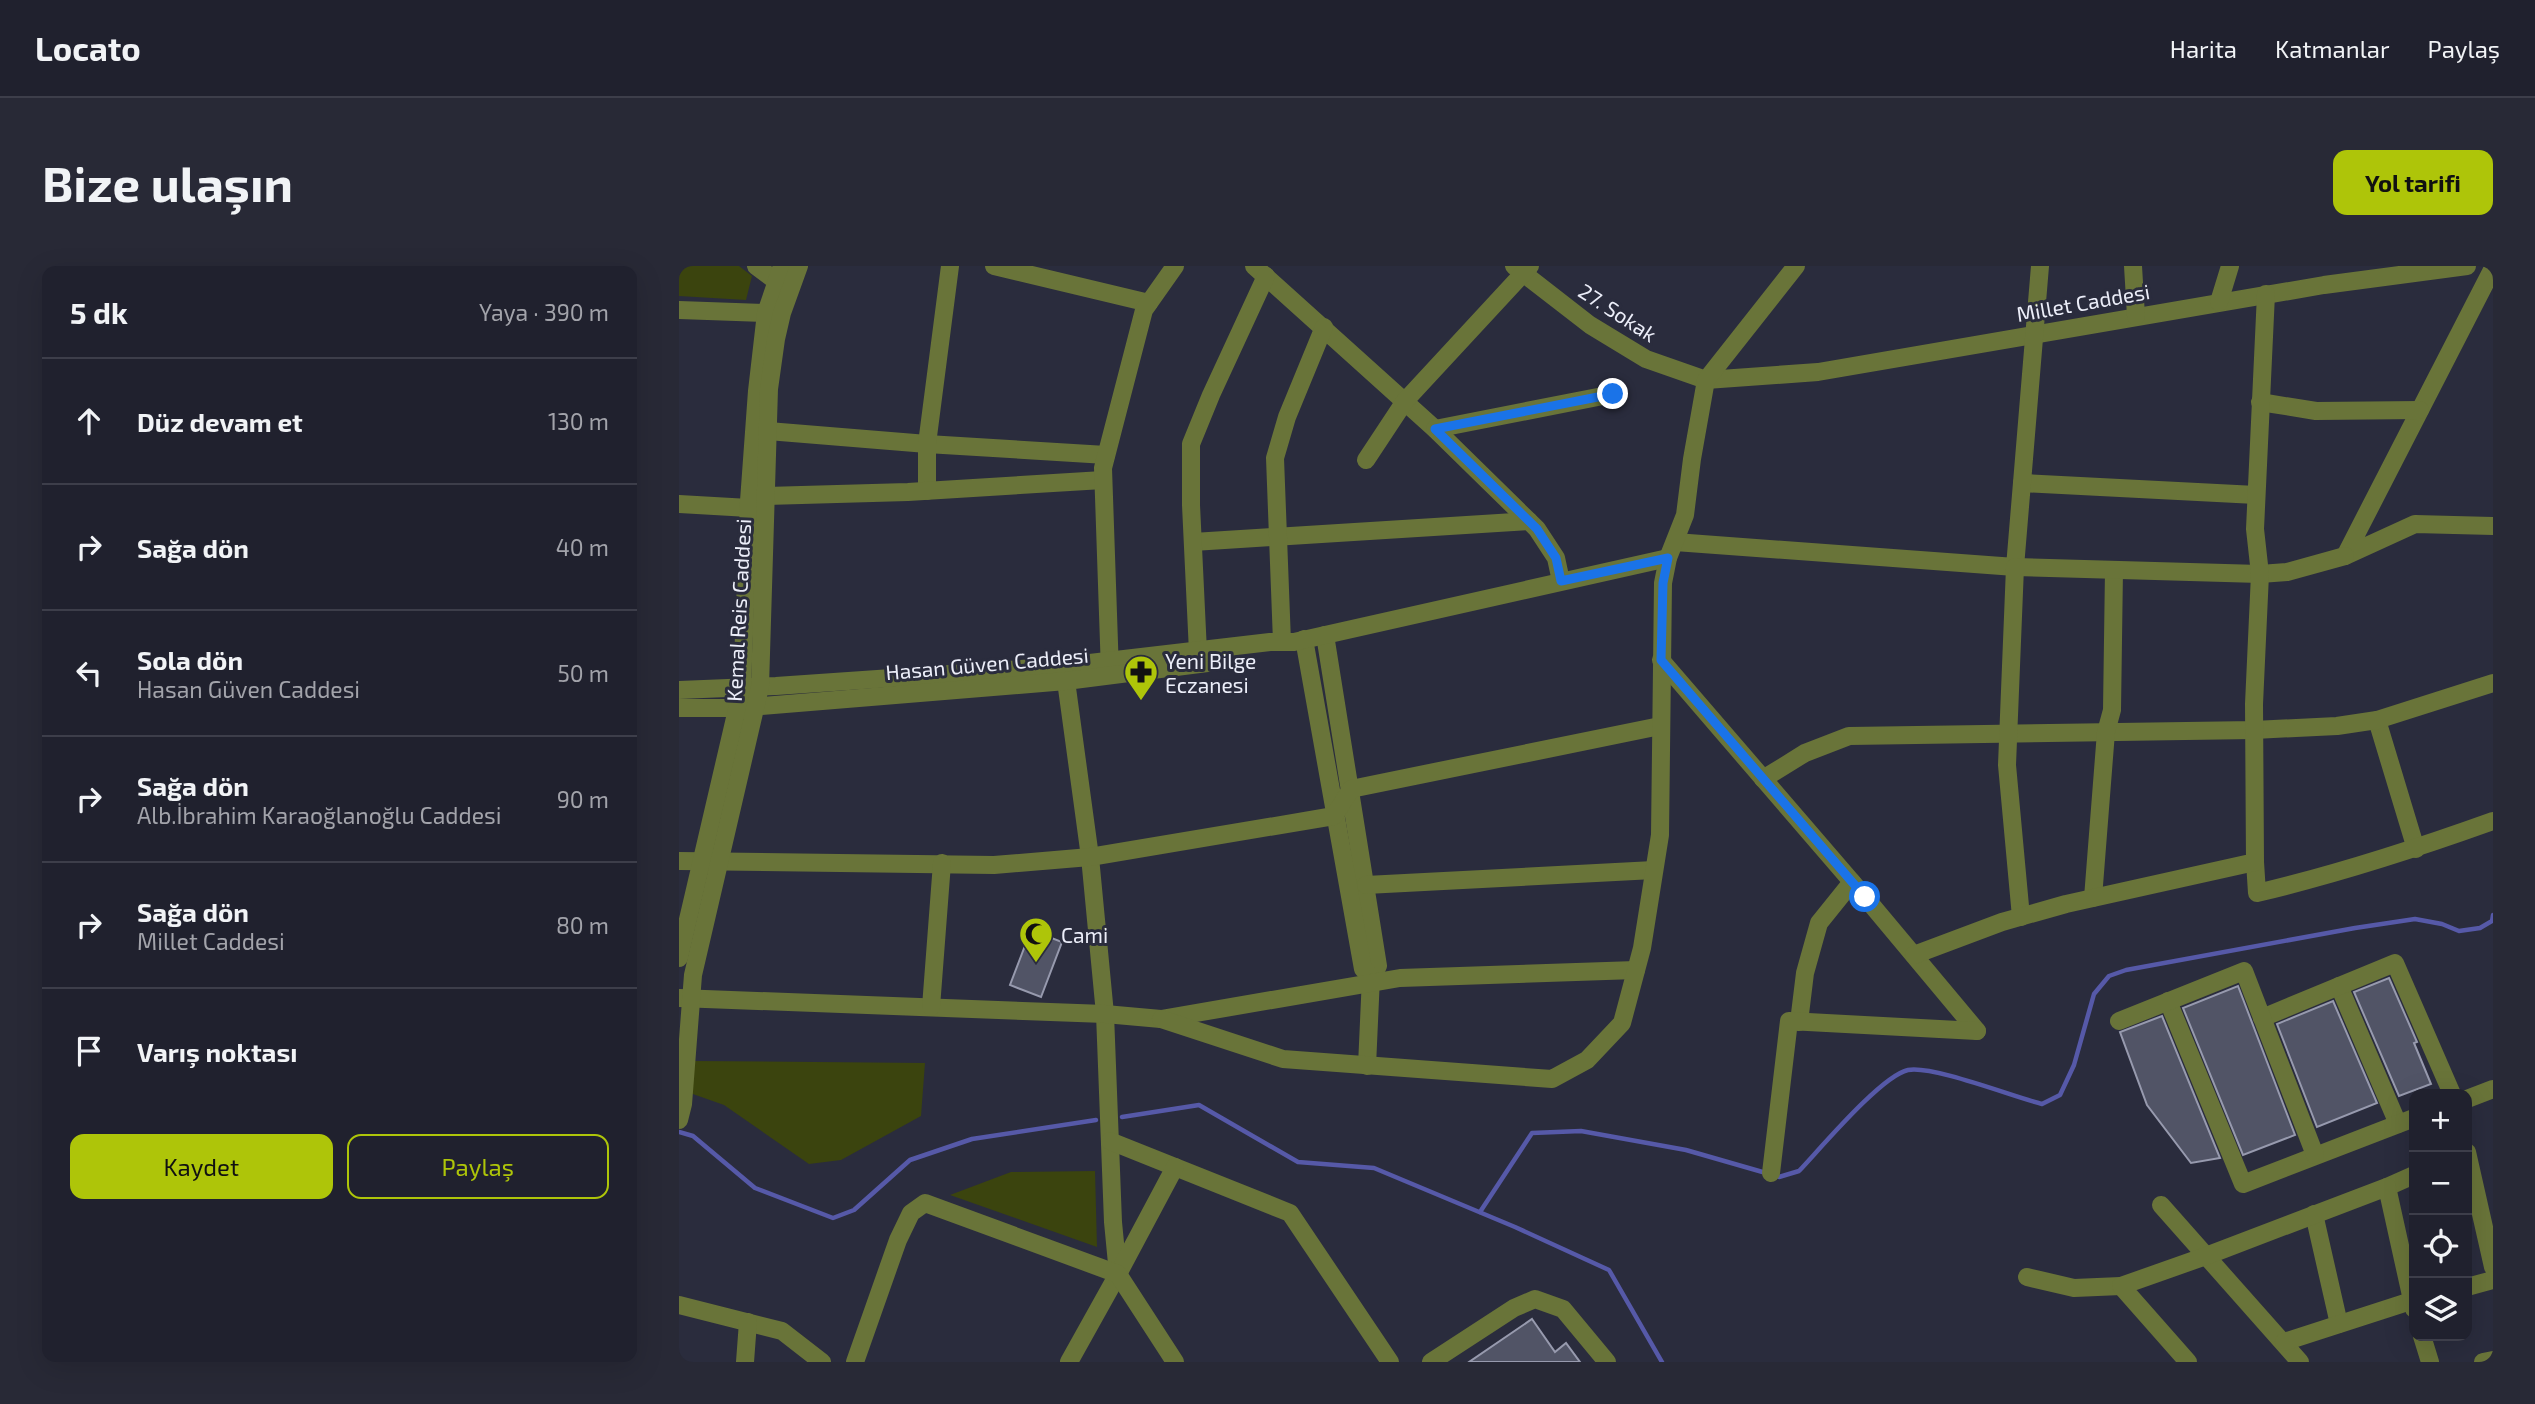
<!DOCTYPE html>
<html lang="tr">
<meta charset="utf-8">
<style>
:root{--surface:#20212e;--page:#282936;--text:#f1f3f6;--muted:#a2a3aa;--line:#3d3e4a;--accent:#aec509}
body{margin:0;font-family:"Exo 2",sans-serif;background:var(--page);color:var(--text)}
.controls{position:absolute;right:21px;bottom:21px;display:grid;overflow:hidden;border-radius:14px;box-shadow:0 7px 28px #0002}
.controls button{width:63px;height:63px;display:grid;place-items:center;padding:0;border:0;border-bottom:2px solid var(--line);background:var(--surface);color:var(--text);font:35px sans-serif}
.stop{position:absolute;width:21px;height:21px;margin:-16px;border:5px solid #1a73e8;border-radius:50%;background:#fff}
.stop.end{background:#1a73e8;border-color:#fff;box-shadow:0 2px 7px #0008}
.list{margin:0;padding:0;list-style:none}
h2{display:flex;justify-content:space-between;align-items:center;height:91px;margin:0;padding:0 28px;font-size:30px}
h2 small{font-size:23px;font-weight:400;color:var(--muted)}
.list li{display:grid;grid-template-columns:46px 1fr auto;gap:21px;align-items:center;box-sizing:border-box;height:126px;padding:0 28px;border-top:2px solid var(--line)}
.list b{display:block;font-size:26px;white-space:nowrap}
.list p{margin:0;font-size:23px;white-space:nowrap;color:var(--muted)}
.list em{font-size:23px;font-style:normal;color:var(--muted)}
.actions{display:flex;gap:14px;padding:21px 28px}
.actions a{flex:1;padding:16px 0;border:2px solid var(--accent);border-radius:14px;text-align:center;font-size:24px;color:var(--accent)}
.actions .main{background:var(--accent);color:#111}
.icon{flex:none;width:38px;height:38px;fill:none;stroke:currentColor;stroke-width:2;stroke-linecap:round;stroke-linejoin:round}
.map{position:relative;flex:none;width:1814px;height:1096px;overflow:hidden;border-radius:14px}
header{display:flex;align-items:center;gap:42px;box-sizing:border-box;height:98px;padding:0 35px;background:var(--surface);border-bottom:2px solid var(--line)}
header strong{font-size:33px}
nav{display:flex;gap:38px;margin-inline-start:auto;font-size:24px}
.intro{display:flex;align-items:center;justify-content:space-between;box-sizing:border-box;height:168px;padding:0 42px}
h1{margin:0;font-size:49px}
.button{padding:18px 32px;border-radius:14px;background:var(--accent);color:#111;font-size:24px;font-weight:700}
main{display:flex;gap:42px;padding:0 42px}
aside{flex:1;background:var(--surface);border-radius:14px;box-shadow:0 7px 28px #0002}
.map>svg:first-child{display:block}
.green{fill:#3b440e}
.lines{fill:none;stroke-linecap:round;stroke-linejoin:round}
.stream{stroke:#5659a8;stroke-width:4.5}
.building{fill:#515466;stroke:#979aae;stroke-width:2}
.minor{stroke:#697439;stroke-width:18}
.route{stroke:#1a73e8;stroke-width:9}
.labels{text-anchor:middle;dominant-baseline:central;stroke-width:6;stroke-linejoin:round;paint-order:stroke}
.street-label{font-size:21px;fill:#eceef9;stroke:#2a2c3d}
.poi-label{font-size:21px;fill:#eceef9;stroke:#2a2c3d;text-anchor:start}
</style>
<header>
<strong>Locato</strong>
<nav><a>Harita</a><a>Katmanlar</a><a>Paylaş</a></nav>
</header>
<div class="intro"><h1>Bize ulaşın</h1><a class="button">Yol tarifi</a></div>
<main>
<aside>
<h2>5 dk<small>Yaya · 390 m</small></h2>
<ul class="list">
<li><svg class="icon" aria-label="ahead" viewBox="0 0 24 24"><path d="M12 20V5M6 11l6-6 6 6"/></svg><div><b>Düz devam et</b></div><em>130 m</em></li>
<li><svg class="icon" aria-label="right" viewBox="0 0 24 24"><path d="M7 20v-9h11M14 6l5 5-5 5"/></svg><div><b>Sağa dön</b></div><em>40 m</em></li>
<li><svg class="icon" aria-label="left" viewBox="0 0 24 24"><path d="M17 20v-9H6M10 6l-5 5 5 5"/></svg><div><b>Sola dön</b><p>Hasan Güven Caddesi</p></div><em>50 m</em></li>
<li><svg class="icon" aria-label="right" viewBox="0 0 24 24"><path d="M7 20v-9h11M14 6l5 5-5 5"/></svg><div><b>Sağa dön</b><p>Alb.İbrahim Karaoğlanoğlu Caddesi</p></div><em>90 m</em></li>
<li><svg class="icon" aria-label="right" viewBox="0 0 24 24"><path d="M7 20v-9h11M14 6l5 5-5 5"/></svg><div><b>Sağa dön</b><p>Millet Caddesi</p></div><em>80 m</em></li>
<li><svg class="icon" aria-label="arrive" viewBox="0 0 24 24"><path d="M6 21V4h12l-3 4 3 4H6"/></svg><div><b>Varış noktası</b></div></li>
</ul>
<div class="actions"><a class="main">Kaydet</a><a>Paylaş</a></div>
</aside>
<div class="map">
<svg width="1814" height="1096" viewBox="0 0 1814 1096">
<rect width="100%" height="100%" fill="#2a2c3d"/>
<g class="green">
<path d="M0 0H60L73 10 67 34 0 30Z"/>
<path d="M12 795 246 797 242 850 162 894 130 898 45 839 11 827Z"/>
<path d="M416 905 418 981 271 929 332 906Z"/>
</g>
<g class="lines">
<g class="stream">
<path d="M443 851 520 839 619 896 695 902 836 961 930 1004 983 1096"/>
<path d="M0 866 14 870 76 922 154 952 175 944 231 894 293 873 417 854"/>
<path d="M1095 909 1100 911 1120 905C1141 883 1202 810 1229 804 1253 799 1335 831 1363 838L1381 829 1395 799 1415 728 1430 710 1447 704 1676 662 1736 653 1763 658 1780 665 1801 662 1813 655 1814 649"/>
<path d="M801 946 853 867 902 865 1007 884 1087 907"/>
</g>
</g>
<g class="building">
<path d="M352 664 383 676 362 731 331 719Z"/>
<path d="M1710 712 1738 776 1735 777 1752 818 1720 830 1675 726Z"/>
<path d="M1559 720 1616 869 1564 889 1504 742Z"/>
<path d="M1654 735 1698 837 1638 861 1598 758Z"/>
<path d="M1483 750 1541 892 1512 897 1468 839 1441 766Z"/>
<path d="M853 1053 876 1086 887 1077 901 1096H790Z"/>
</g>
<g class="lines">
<g class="minor">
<path d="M77 0 97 15"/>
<path d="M315 0 470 37"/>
<path d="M575 0 756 163 858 263 877 292 882 315"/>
<path d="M835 0 911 59 967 93 1027 114 1139 106 1645 19 1788 0"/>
<path d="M1454 0 1457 50"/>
<path d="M1814 2 1666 290 1736 258 1814 260"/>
<path d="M1540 36 1551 0"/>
<path d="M0 44 87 47"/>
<path d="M1581 136 1637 145 1741 144"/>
<path d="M756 163 934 128"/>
<path d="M89 165 248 178 427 189"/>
<path d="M687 194 726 135 851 0"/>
<path d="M1343 217 1577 229"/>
<path d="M248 225V178L271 0"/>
<path d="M87 230 229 226 424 214"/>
<path d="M0 238 70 242"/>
<path d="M514 276 850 255"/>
<path d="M996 276 1336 301 1361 0"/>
<path d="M646 369 699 700 692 711 688 800"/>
<path d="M625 373 684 703 692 711"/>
<path d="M603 376 596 192 608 151 645 61"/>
<path d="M519 386 512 239V178L532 129 587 10"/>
<path d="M982 394 1186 631 1298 765"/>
<path d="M385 400 411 591 426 748 434 956 439 1008 390 1096"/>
<path d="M431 406 424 202 465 44 496 0"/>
<path d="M0 424 97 420 385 400 591 376H615L989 292"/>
<path d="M0 442H58L387 415 544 395"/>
<path d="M1698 454 1737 583"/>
<path d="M1084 513 1126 487 1170 470 1575 464 1658 460 1698 454 1814 417"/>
<path d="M0 595 315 599 411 591 655 550 672 523 981 460"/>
<path d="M1576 596 1578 627C1659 608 1736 583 1814 555"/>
<path d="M687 619 975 604"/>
<path d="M1414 632 1427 466 1433 444 1435 304"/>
<path d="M1342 651 1328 499 1336 301 1581 308 1608 306 1666 290"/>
<path d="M1235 689 1323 656 1387 638 1576 596 1575 438 1581 308 1576 263 1587 28"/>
<path d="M0 692 63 422 70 235 78 125 87 47 103 0"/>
<path d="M1660 720 1719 858"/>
<path d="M0 732 426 748 482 753 721 712 957 704"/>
<path d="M1489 735 1564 918 1735 852"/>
<path d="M252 741 263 597"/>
<path d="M1583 752 1716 697 1773 828"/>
<path d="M482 753 604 793 873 813 908 794 943 757 963 682 981 569 984 317 989 292 1006 249 1013 193 1027 114 1117 0"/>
<path d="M1440 755 1565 705 1636 889"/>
<path d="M1120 756 1126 707 1140 657 1173 616"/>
<path d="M1788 833 1814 823"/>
<path d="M0 854 4 838 14 709 81 421 90 123 97 73 103 47 120 0"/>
<path d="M431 875 611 947 711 1096"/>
<path d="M1788 886 1814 1001"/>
<path d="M1092 907 1110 755 1298 765"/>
<path d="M1708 921 1735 909"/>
<path d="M1482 939 1621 1096"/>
<path d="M1635 948 1660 1058"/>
<path d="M439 1008 496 901"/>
<path d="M1348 1011 1395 1022 1442 1020"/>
<path d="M1788 1021 1814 1014"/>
<path d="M0 1039 103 1065 143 1096"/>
<path d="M1743 1070 1751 1096"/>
<path d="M1605 1076 1735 1034"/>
<path d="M66 1096 69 1056"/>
<path d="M176 1096 219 974 232 947 246 937 439 1008 496 1096"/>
<path d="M752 1096 835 1042 856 1033 884 1043 928 1096"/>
<path d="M1509 1096 1442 1020 1527 990 1708 921 1735 1043"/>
<path d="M1804 1096 1814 1094"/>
</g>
</g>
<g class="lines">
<path class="route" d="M934 128 756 163 858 263 877 292 882 315 989 292 984 317 982 394 1186 631"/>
</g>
<defs>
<g id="pharmacy-pin" transform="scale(1.75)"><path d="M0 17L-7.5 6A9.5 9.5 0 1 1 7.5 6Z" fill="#aec509" stroke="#2a2c3d"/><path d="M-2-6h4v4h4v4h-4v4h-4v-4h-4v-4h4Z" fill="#111"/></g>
<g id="mosque-pin" transform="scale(1.75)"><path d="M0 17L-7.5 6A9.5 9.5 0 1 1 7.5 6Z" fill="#aec509" stroke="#2a2c3d"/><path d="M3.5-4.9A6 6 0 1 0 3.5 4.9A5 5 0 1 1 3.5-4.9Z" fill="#111"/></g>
</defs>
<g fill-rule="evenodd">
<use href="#pharmacy-pin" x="462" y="406"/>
<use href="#mosque-pin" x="357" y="668"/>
</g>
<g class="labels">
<g class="street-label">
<text transform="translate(1404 36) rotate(-10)">Millet Caddesi</text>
<text transform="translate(939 46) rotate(33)">27. Sokak</text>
<text transform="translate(59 344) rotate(-87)">Kemal Reis Caddesi</text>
<text transform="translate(308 397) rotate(-5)">Hasan Güven Caddesi</text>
</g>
<g class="poi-label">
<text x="486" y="394">Yeni Bilge<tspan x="486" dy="24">Eczanesi</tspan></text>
<text x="382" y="668">Cami</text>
</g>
</g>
</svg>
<div class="controls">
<button>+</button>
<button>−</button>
<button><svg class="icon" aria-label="locate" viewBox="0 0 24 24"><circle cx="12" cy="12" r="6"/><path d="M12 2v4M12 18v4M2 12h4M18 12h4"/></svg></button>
<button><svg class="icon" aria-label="layers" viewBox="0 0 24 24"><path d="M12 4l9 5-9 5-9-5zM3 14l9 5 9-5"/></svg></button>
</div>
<div class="stop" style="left:1186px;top:631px"></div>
<div class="stop end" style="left:934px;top:128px"></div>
</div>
</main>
